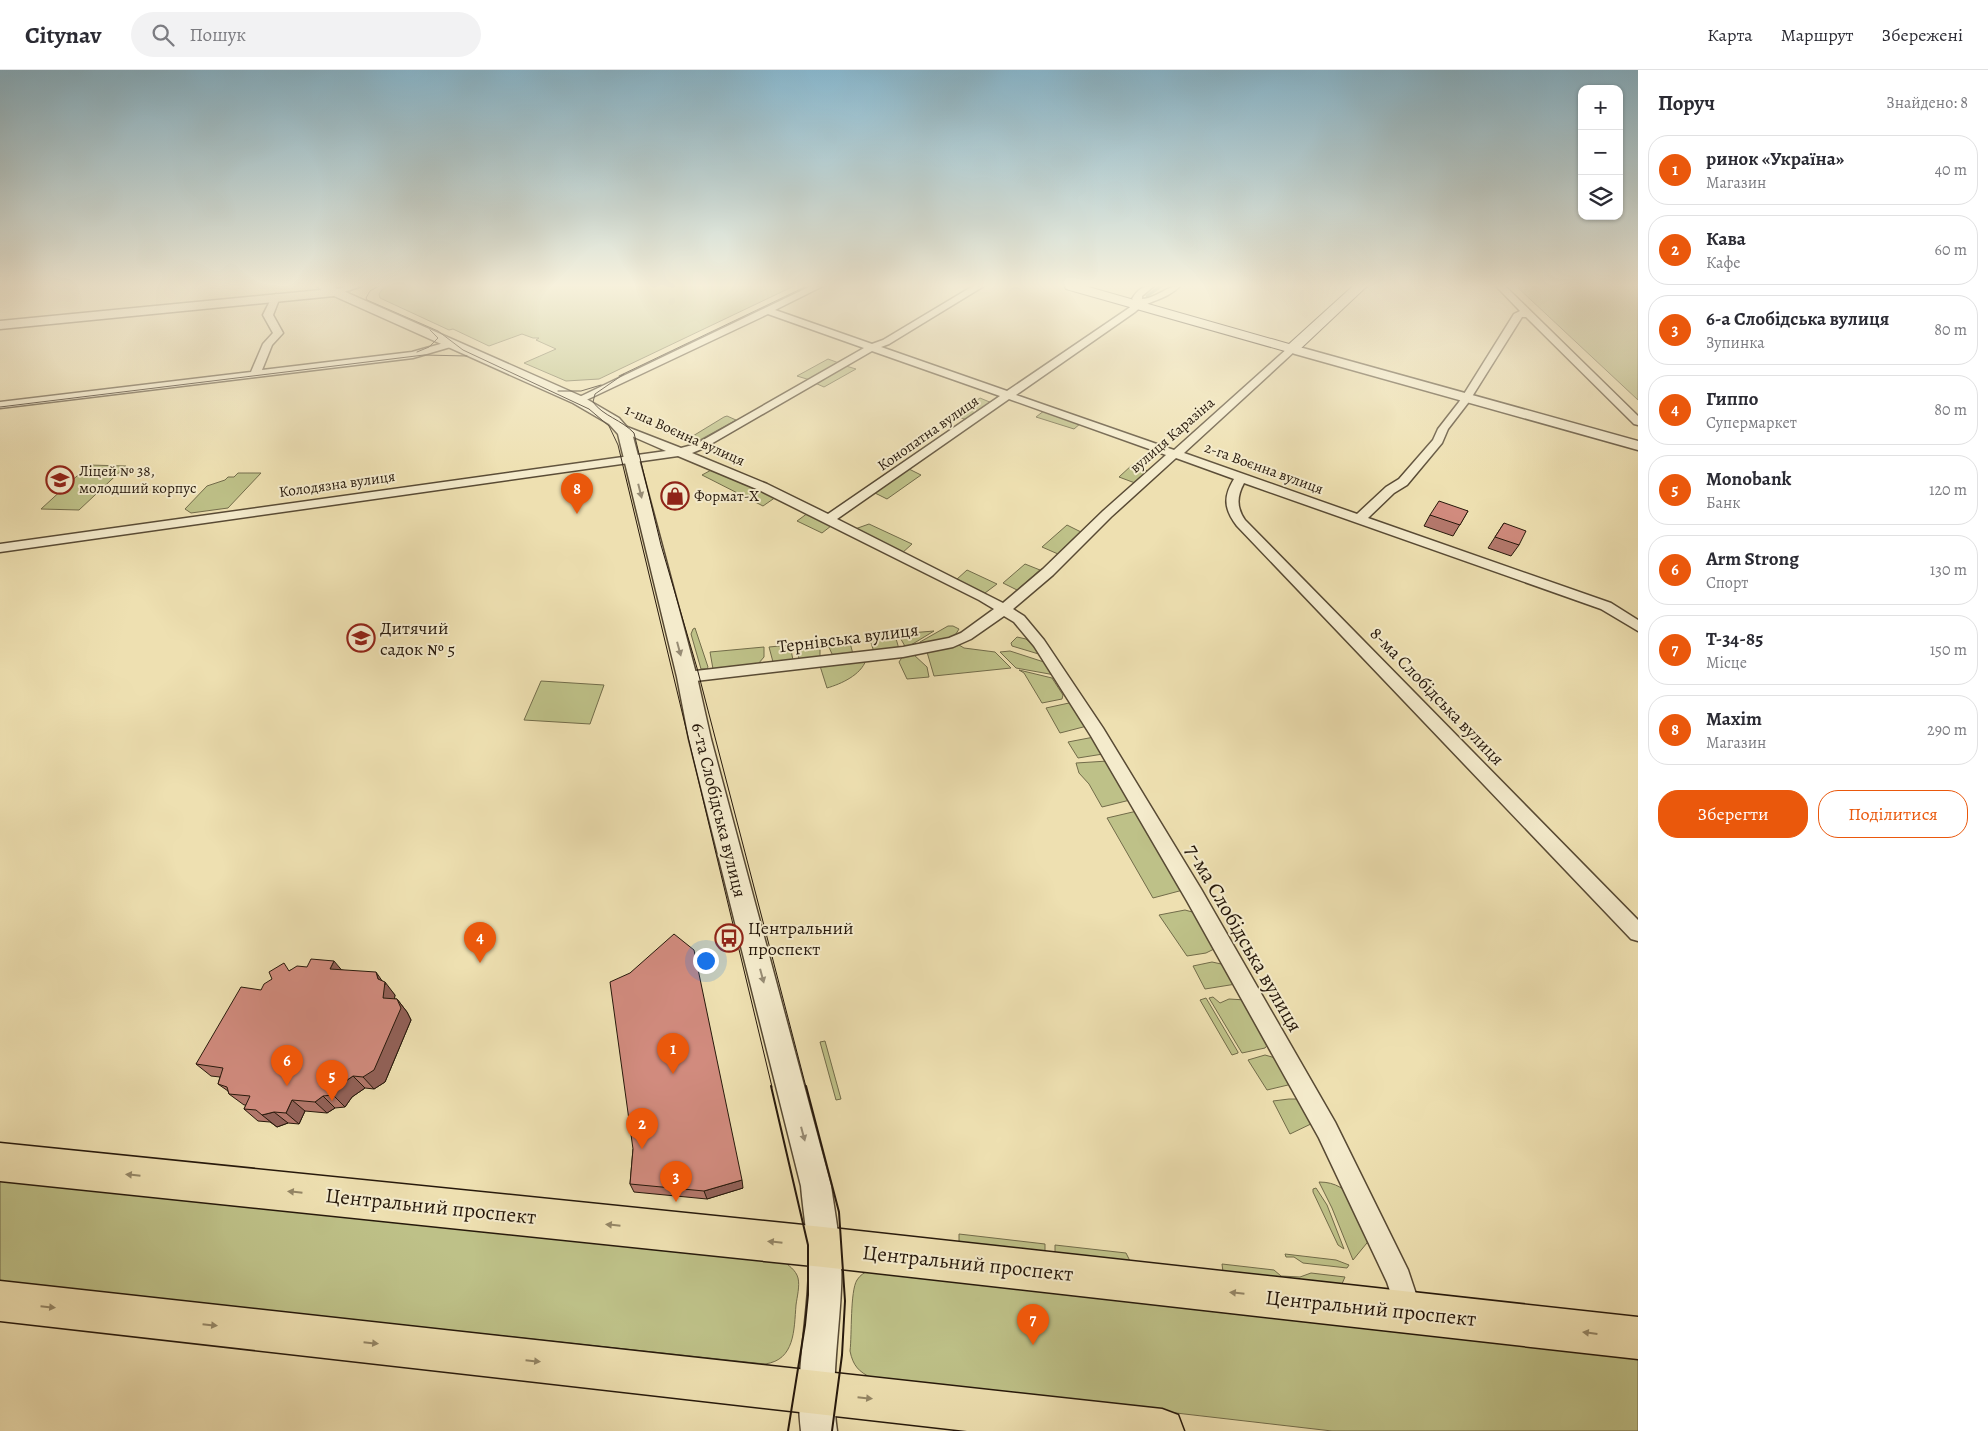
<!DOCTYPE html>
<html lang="uk">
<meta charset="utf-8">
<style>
:root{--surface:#fff;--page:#f2f2f3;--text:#2b2b33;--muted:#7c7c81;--line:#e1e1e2;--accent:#ea580c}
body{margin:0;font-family:Alegreya,serif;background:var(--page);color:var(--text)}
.controls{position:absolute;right:15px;top:15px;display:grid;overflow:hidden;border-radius:10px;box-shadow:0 1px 4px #0004}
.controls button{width:45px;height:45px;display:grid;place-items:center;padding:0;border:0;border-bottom:1px solid var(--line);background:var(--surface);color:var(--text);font:25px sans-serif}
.you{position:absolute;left:705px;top:890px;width:18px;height:18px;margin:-12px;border:4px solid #fff;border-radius:50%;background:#1a73e8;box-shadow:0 0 0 8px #1a73e833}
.badge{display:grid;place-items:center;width:32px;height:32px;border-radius:50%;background:var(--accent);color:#fff;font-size:16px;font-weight:700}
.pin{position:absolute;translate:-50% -41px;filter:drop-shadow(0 1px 2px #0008)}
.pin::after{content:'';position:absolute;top:26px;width:18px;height:15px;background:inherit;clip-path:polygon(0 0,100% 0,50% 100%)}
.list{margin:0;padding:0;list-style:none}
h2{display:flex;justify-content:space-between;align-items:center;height:65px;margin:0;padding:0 20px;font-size:21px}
h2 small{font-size:16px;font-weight:400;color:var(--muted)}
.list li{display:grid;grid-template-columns:32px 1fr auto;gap:15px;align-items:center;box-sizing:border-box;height:70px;margin:0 10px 10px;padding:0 10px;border:1px solid var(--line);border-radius:20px}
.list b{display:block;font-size:19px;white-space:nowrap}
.list p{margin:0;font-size:16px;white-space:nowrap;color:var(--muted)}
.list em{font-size:16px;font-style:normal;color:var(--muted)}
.actions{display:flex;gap:10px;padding:15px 20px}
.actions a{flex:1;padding:11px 0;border:1px solid var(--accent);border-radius:20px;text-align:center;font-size:18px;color:var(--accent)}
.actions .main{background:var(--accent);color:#fff}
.icon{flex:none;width:28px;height:28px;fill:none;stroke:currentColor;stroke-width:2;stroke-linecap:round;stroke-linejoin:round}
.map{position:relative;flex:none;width:1638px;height:1361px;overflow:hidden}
header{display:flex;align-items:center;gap:30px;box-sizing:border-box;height:70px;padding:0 25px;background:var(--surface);border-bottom:1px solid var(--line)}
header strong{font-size:24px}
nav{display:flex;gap:28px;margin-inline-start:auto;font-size:18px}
.search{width:350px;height:45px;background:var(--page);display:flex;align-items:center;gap:12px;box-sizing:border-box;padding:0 18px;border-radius:28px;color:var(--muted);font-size:19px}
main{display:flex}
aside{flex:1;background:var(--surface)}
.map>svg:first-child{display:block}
.green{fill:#bec188;stroke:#726c4a}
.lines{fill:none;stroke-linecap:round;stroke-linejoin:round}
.stream{stroke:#6b7b6a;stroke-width:3}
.minor-casing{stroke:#584a34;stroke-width:3}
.tertiary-casing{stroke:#584a34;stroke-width:3}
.secondary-casing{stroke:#26180b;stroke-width:2}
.primary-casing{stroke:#26180b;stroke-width:3}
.minor{fill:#f4ebcc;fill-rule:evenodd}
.tertiary{fill:#f4ebcc;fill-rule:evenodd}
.secondary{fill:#f4ebcc;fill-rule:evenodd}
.primary{fill:#eee0b1;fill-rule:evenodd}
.tram-far1{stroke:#26180b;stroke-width:1}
.tram{stroke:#26180b;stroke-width:2}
.wall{fill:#b4786c;stroke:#26180b}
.shaded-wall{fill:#926158;stroke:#26180b}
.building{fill:#d18b7e;stroke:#26180b}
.oneway{fill:#978c75}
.oneway2{fill:#948666}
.labels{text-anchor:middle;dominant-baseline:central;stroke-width:4;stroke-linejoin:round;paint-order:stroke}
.far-street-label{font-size:15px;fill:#26180b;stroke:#f4ebcc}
.far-poi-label{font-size:15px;fill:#26180b;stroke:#f4ebcc;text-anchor:start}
.poi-label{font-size:18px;fill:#26180b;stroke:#f4ebcc;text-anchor:start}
.street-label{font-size:18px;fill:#26180b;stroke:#f4ebcc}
.near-street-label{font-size:21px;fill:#26180b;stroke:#f4ebcc}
</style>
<header>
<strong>Citynav</strong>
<div class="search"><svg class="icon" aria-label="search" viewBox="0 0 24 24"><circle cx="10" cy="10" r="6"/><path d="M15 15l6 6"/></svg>Пошук</div>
<nav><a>Карта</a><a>Маршрут</a><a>Збережені</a></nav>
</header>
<main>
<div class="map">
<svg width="1638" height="1361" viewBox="0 0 1638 1361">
<rect width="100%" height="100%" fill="#eee0b1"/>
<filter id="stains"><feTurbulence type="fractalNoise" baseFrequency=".004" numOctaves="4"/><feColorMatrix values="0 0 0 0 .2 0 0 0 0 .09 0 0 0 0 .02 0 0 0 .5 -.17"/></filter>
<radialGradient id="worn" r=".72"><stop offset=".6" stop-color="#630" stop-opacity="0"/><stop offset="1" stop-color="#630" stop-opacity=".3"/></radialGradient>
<g class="green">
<path d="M385 216H794L599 309 566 311 524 293 556 279 536 270 539 268H533L522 264 489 276 453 259 449 260 380 228 379 224Z"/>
<path d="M1516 216H1638V330Z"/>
<path d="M828 289 839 293 810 310 797 306Z"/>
<path d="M846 296 856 299 824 317 815 313Z"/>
<path d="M980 328 992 333 967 350 956 346Z"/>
<path d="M1045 340 1081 353 1074 359 1036 347Z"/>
<path d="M727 346 736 350 696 372 688 369 724 347Z"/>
<path d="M89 395 126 396 79 440 41 439Z"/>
<path d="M1132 395 1148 401 1135 413 1119 407Z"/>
<path d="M713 399 776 427 763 436 702 405Z"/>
<path d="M909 399 921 405 887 429 875 423Z"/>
<path d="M238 403H261L228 438 191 443 185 439 207 416 225 410 228 407H234Z"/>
<path d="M808 443 831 456 822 463 797 451Z"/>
<path d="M869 454 912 474 901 484 855 459Z"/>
<path d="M1067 455 1081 462 1058 484 1042 477Z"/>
<path d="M1025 494 1040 500 1017 520 1003 513Z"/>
<path d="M967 500 997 514 985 523 956 510Z"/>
<path d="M948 556H953L959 559 954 567 919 575 920 572Z"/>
<path d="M695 558 708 597 707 599H701L691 564 693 559Z"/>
<path d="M934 561 906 578 898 564Z"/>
<path d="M895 565 899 579 874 582 869 567Z"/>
<path d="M1017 567 1026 569 1042 585 1012 576 1011 573Z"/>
<path d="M849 569 853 584 833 586 826 571Z"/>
<path d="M820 572V587L799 589 796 574Z"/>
<path d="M790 575 793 590 773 592 769 577Z"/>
<path d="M959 575 964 578 995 582 1011 598 934 606 927 582Z"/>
<path d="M764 577V587L758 594 713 599 710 582Z"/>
<path d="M1010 581 1047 593 1055 605 1016 598 1000 582Z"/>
<path d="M913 584 927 597 929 607 907 609 899 592 903 586Z"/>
<path d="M866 590C861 605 841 614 827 618L820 596Z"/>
<path d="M1019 600 1052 608 1063 625 1062 629 1042 633 1024 603Z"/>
<path d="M541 611 604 615 590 654 524 650Z"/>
<path d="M1069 633 1073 634 1087 656 1060 663 1046 638Z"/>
<path d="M1094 667 1103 684 1078 688 1068 672Z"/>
<path d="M1108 691 1130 730 1102 737 1089 714 1079 703 1076 693Z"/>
<path d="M1137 741 1183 820 1153 828 1107 748Z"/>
<path d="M1185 840 1196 843 1216 878 1206 883 1187 886 1159 845Z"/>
<path d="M1212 892 1226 895 1236 914 1205 919 1193 896Z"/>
<path d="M1213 927 1220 933 1229 929 1246 930 1270 972 1265 978 1242 983 1209 928Z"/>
<path d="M1206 928 1238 982V983L1232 985 1200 930Z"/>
<path d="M825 971 841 1029 836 1030 820 972Z"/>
<path d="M1265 985 1279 989 1292 1011 1288 1015 1267 1020 1248 990Z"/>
<path d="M1289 1029H1302L1315 1052 1290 1064 1273 1031Z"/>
<path d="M0 1108 783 1191C788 1195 796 1200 798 1208 800 1216 797 1227 796 1235 794 1260 795 1290 765 1294L0 1212Z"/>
<path d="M1319 1112C1353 1112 1359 1142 1371 1168L1353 1190 1332 1138Z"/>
<path d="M1316 1118 1327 1135 1344 1179 1338 1175 1313 1122V1119Z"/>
<path d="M959 1164 1045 1174V1182L959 1172Z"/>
<path d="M1055 1175 1126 1183 1130 1191 1055 1183Z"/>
<path d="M1285 1184 1336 1190 1349 1195 1347 1198 1303 1193 1294 1187H1286Z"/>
<path d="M1222 1194 1274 1200 1281 1206 1300 1207 1311 1203 1345 1207 1341 1216 1223 1202Z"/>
<path d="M870 1200 1638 1289V1361H1332L872 1308C859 1302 853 1296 850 1281 852 1265 850 1221 857 1210 860 1205 865 1202 870 1200Z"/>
</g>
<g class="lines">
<path class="stream" d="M1147 226 1161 216"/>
<g class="minor-casing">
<g id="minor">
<path d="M346 216H362L335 225 331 222Z"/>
<path d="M811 216H823L775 240 872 274 883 270 973 216H984L889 274 881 277 1007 321 1129 238 1135 232 1132 229C1138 219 1143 216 1154 216L1142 226V229C1157 228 1166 216 1180 216 1165 231 1147 230 1135 242L1016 325 1174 380 1289 277H1295V281L1184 383 1357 444 1386 417 1399 409 1433 370 1438 359 1459 332 1514 244 1520 241 1496 216H1505L1638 346V355L1634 354 1526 247H1522L1468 333 1448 359 1442 373 1407 415 1394 423 1368 448 1611 533 1638 550V561L1601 539 1244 413C1237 426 1236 437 1245 450L1638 850V871L1631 869 1237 456C1224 439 1223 427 1234 409L1176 388 1111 447 1053 505 1013 539 1024 546 1044 570 1103 658 1201 819 1335 1052 1408 1200 1422 1242 1418 1251 1409 1255 1400 1251 1387 1212 1319 1068 1187 831 1091 666 1034 576 1014 552 1004 546 971 569 953 577 903 587 687 612 682 611 679 607 682 603 687 602 903 577 949 568 961 563 994 539 979 530 759 420 678 386 0 482V474L666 381 618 360 617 358 622 355 681 378 696 374 864 278 768 244 582 332 578 333 573 330ZM872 281 1000 326 828 444 767 414 692 383 704 378ZM1009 329 1166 385 1103 441 1043 499 1003 533 837 449Z"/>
<path d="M276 224 280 227 273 245 283 263 272 275 262 300 412 282 451 271 456 274 454 276 413 288 0 338V332L251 302 263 274 273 263 263 245 272 227Z"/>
</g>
</g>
<g class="tertiary-casing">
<g id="tertiary">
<path d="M317 216H332L583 327 619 348 632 363 697 607 711 669 831 1116C836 1150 843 1185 841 1219 839 1266 830 1315 837 1361H801C795 1314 805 1266 808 1219 811 1185 804 1150 801 1116L689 669 677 607 618 364 609 354 573 333 334 226 0 259V251L321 220Z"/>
<path d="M1292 275 1638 371V380L1288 282 1286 279Z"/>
</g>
</g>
<g class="secondary-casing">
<path id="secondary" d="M1064 216H1085L1289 274 1353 216H1367L1297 282 1292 283 1066 219Z"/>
</g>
<g class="primary-casing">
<g id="primary">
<path d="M0 1073 823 1157 1638 1247V1289L823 1197 0 1111Z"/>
<path d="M0 1211 1162 1339 1178 1345 1184 1361H967L0 1251Z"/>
</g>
</g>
<use href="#minor" class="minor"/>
<use href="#tertiary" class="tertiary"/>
<use href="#secondary" class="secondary"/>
<use href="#primary" class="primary"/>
<g class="tram-far1">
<path d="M379 216 370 221 366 228 367 230 438 261 463 280 589 339 609 356 618 375 772 1017"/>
<path d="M417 282 429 277 438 268 430 260"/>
<path d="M624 304 595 324 593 332C603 346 622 350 634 363L661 475 697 598 806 1017"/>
<path d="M619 306 807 216"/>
<path d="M558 321H581L601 315"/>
<path d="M0 337 424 285 467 286"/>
</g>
<g class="tram">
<path d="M771 1016 808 1175V1225L805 1255 788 1361"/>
<path d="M806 1016 839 1142 845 1231 842 1285 832 1361"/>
</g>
</g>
<g class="wall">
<path d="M1468 441 1453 466 1424 456 1430 445Z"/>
<path d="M1504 453 1519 475 1511 486 1488 478Z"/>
<path d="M291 900H342L381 910 395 925 394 929H397L407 942 411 950 385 1012 374 1019 365 1018 352 1027 345 1037 335 1038 327 1043 305 1041 299 1054 288 1053 277 1057 270 1052 258 1051 244 1039 246 1035H244L229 1024 228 1021 218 1014 220 1007 211 1006 196 994 261 920 272 909Z"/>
<path d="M633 1079 743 1118 707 1129 634 1122 630 1114Z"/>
</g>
<g class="shaded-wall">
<path d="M334 891 345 904 330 899Z"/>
<path d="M376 902 385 915V912L395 925 393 941 383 928 378 909Z"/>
<path d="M397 929 407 942 411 950 385 1012 374 1019 363 1007Z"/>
<path d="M353 1006 365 1018 352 1027 345 1037 333 1025 340 1015Z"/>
<path d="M323 1026 335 1038 327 1043 315 1032Z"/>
<path d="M292 1030 305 1041 299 1054 286 1043Z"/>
<path d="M274 1042 288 1053 277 1057 262 1045Z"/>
<path d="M742 1110 743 1118 707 1129 704 1121Z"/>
</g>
<g class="building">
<path d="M1439 431 1468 441 1460 455 1430 445Z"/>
<path d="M1504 453 1526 461 1519 475 1495 467Z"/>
<path d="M674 864 694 880 742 1110 704 1121 630 1114 633 1079 610 912 630 903Z"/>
<path d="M311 889 334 891 330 899 376 902 378 909 385 912 383 928 397 929 401 938 374 1000 363 1007 353 1006 340 1015 333 1025 323 1026 315 1032 292 1030 286 1043 274 1042 262 1045 256 1040 244 1039 250 1026 229 1024 227 1017 218 1014 223 998 196 994 241 917 261 920 264 914 272 909 269 902 284 893 289 901 297 896 307 897Z"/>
</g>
<defs><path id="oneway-solid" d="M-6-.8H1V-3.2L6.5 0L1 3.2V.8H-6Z" transform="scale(1.25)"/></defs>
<g class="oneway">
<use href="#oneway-solid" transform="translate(640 421) rotate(76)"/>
<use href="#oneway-solid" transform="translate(679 579) rotate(75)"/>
<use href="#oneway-solid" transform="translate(762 906) rotate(75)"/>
<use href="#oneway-solid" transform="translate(803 1064) rotate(75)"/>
</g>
<g class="oneway2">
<use href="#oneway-solid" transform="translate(133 1105) rotate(-174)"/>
<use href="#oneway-solid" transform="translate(295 1122) rotate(-174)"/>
<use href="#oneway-solid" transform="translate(613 1155) rotate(-174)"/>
<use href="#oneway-solid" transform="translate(775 1172) rotate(-174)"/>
<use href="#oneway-solid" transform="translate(1237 1223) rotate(-174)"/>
<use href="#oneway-solid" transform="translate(48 1237) rotate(6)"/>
<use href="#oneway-solid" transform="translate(210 1255) rotate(6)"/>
<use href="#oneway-solid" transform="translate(1590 1263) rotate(-173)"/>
<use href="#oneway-solid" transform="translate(371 1273) rotate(6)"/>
<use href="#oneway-solid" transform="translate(533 1291) rotate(6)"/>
<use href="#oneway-solid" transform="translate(865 1328) rotate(6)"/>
</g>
<linearGradient id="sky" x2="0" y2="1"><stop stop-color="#88b8cf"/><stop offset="0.53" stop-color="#f7f1dc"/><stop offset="1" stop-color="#f7f1dc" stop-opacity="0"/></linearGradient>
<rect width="1638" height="407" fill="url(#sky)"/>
<defs>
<g id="school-ring" transform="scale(1.4375)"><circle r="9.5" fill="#f4ebcc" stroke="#8f2418" stroke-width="1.5"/><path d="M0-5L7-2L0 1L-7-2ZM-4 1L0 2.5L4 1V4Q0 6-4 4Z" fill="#8f2418"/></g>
<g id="shop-ring" transform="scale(1.4375)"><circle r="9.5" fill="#f4ebcc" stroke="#8f2418" stroke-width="1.5"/><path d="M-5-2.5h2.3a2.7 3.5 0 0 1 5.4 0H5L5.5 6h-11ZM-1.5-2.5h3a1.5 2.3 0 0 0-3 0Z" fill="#8f2418"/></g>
<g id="bus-ring" transform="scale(1.4375)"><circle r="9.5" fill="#f4ebcc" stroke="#8f2418" stroke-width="1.5"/><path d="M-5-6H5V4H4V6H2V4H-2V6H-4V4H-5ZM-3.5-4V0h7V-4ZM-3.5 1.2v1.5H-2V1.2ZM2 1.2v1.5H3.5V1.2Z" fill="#8f2418"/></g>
</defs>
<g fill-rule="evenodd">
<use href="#school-ring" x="60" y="410"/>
<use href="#shop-ring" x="675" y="426"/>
<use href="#school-ring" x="361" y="568"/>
<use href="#bus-ring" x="729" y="868"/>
</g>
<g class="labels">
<g class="far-street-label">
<text transform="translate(928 363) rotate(-35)">Конопатна вулиця</text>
<text transform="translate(685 365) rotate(24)">1-ша Воєнна вулиця</text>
<text transform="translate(1172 365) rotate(-41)">вулиця Каразіна</text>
<text transform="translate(1264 398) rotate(20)">2-га Воєнна вулиця</text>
<text transform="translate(337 414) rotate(-8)">Колодязна вулиця</text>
</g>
<g class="far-poi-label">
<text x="79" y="401">Ліцей № 38,<tspan x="79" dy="17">молодший корпус</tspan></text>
<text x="694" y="426">Формат-X</text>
</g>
<g class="poi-label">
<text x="380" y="558">Дитячий<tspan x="380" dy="21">садок № 5</tspan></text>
<text x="748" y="858">Центральний<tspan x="748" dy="21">проспект</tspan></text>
</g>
<g class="street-label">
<text transform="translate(848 568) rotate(-7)">Тернівська вулиця</text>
<text transform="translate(1437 626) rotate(46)">8-ма Слобідська вулиця</text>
<text transform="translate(719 740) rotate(76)">6-та Слобідська вулиця</text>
</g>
<g class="near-street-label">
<text transform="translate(1244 868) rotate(60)">7-ма Слобідська вулиця</text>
<text transform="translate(431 1136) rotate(6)">Центральний проспект</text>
<text transform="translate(968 1193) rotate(6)">Центральний проспект</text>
<text transform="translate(1371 1238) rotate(6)">Центральний проспект</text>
</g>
</g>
<rect width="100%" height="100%" filter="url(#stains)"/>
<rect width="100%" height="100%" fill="url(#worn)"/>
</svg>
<div class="controls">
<button>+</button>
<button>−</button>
<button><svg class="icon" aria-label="layers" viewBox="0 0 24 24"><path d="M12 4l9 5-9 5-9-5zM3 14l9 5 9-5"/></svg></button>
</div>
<div class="you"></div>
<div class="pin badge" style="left:673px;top:1004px">1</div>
<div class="pin badge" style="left:642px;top:1079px">2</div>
<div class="pin badge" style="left:676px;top:1132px">3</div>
<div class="pin badge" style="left:480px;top:893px">4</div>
<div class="pin badge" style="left:332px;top:1031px">5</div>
<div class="pin badge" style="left:287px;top:1016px">6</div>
<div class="pin badge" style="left:1033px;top:1275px">7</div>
<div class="pin badge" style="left:577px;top:444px">8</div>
</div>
<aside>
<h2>Поруч<small>Знайдено: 8</small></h2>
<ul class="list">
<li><span class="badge">1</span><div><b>ринок «Україна»</b><p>Магазин</p></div><em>40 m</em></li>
<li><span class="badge">2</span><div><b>Кава</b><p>Кафе</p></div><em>60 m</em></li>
<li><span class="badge">3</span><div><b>6-а Слобідська вулиця</b><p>Зупинка</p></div><em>80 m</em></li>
<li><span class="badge">4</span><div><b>Гиппо</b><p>Супермаркет</p></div><em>80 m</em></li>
<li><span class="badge">5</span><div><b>Monobank</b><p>Банк</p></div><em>120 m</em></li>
<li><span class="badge">6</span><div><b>Arm Strong</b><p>Спорт</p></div><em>130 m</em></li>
<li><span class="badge">7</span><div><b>Т-34-85</b><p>Місце</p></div><em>150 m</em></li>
<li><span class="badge">8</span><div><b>Maxim</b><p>Магазин</p></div><em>290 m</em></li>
</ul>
<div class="actions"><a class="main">Зберегти</a><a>Поділитися</a></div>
</aside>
</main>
